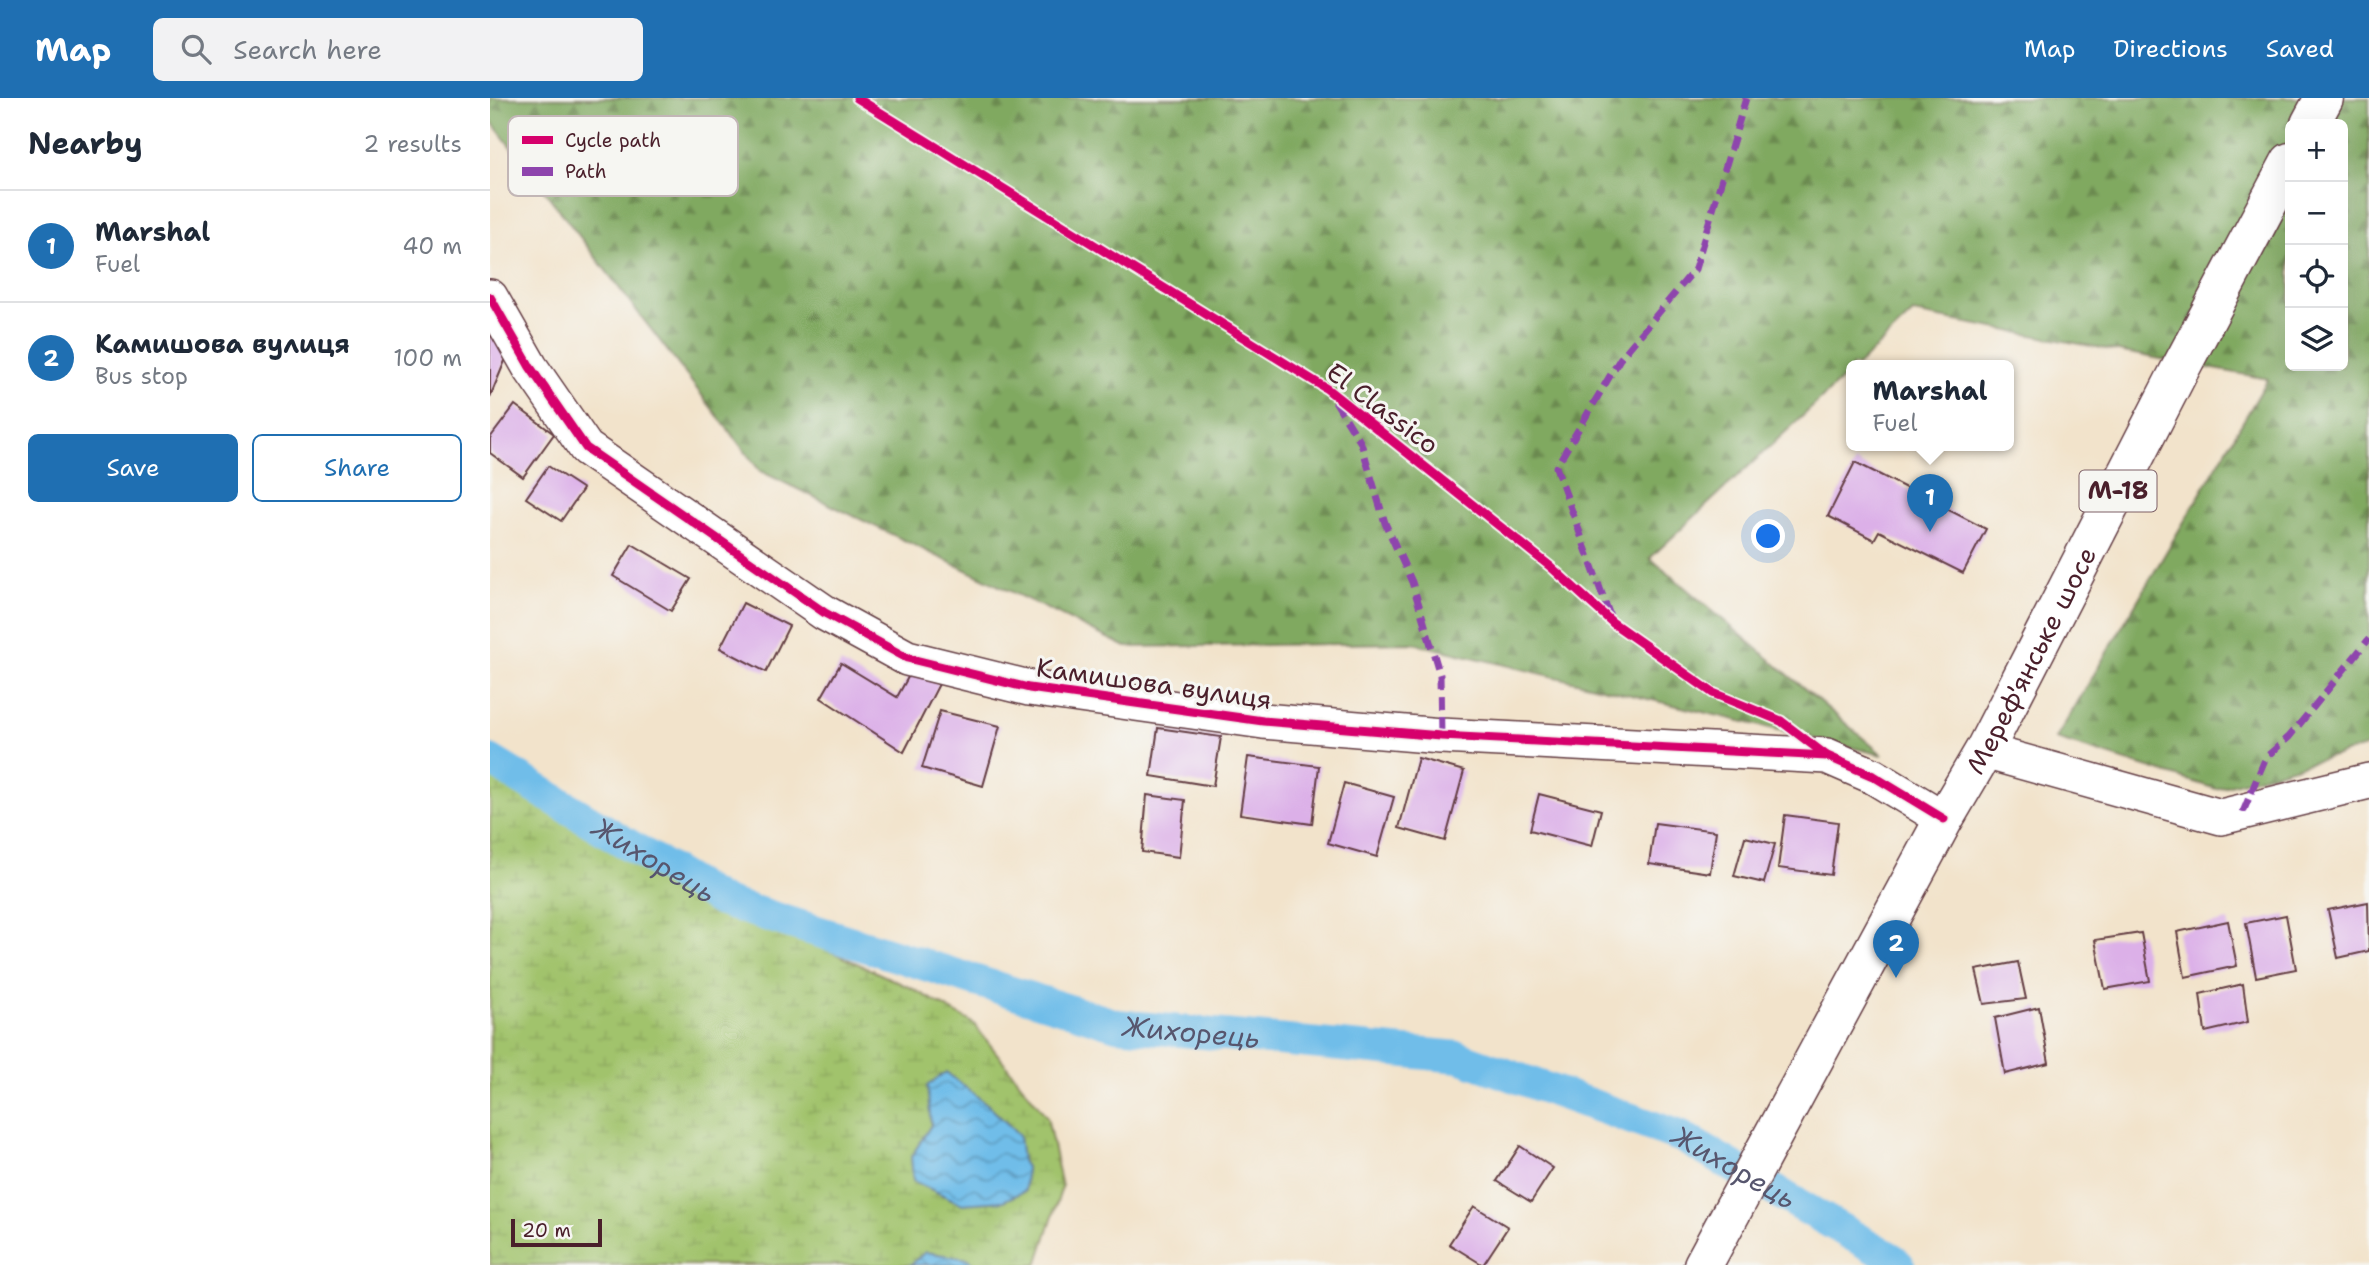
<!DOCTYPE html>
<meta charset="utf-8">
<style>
:root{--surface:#fff;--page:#f2f2f3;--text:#1f2937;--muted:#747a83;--line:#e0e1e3;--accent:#1f6fb2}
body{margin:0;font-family:"Shantell Sans",sans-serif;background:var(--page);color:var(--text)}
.controls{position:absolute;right:21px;top:21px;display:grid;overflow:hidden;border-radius:10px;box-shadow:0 7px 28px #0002}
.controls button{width:63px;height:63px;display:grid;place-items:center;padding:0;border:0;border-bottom:2px solid var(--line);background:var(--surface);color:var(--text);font:35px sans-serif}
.scale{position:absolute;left:21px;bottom:18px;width:91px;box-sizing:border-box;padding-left:7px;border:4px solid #4a1f2b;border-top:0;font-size:19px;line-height:24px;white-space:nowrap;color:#4a1f2b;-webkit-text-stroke:5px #f6f6f2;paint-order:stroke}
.you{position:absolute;left:1279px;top:439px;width:24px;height:24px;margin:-18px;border:5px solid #fff;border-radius:50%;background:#1a73e8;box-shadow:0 0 0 10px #1a73e833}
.badge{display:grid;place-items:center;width:46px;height:46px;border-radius:50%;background:var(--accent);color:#fff;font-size:23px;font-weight:700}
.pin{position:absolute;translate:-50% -58px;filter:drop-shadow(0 2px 4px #0008)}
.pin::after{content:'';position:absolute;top:37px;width:24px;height:21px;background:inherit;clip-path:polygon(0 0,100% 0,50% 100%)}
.popup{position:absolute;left:1356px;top:262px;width:168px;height:91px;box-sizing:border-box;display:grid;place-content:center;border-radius:10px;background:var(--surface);filter:drop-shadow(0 2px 5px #0005);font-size:23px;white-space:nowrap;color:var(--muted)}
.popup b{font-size:26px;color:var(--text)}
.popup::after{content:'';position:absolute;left:50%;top:100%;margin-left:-14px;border:14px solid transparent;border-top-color:var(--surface)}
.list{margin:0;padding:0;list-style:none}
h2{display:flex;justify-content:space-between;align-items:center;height:91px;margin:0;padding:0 28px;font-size:30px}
h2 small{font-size:23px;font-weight:400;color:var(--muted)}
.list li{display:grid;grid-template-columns:46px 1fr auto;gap:21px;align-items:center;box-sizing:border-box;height:112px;padding:0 28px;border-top:2px solid var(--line)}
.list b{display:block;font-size:26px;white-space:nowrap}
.list p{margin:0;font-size:23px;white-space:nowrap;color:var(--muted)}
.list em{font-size:23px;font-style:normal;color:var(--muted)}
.actions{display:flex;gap:14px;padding:21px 28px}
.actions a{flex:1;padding:16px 0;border:2px solid var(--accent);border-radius:10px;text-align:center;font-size:24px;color:var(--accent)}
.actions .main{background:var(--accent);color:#fff}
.icon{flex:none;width:38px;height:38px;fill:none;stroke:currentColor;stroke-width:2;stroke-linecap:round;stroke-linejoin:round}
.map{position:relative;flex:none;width:1879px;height:1167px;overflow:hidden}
header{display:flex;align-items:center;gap:42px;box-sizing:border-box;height:98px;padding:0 35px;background:var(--accent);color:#fff}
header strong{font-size:33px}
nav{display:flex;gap:38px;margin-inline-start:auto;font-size:24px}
.search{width:490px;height:63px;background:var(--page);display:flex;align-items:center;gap:18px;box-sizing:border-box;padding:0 24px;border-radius:10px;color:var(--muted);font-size:26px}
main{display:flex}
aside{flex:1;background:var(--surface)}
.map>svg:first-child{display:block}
.forest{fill:url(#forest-firs);stroke:#656446;stroke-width:2;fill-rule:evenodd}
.wetland{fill:url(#wetland-marsh);stroke:#76714c;stroke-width:2}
.water{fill:url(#water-waves);stroke:#5c6e8a;stroke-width:2}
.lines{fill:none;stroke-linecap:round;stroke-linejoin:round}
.canal{stroke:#6fbde9;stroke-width:32}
.building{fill:#dcb0e8}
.minor-casing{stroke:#633c43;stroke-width:38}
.trunk-casing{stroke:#633c43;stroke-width:41}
.minor{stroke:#fff;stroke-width:35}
.trunk{stroke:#fff;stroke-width:38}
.quiet{stroke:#8e44ad;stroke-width:7;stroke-dasharray:14 7;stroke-linecap:butt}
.cycleway-casing{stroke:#f6f6f2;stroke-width:13}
.cycleway{stroke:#d6006c;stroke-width:9}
.labels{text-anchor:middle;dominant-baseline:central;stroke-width:6;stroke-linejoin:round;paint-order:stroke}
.shield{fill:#f6f6f2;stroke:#7e6067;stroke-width:2}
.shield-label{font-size:24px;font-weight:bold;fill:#4a1f2b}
.street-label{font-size:26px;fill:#4a1f2b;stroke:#f6f6f2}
.water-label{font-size:28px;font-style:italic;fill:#57566e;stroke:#f6f6f2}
.key{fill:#f6f6f2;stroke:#c2b6b6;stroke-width:2}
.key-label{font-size:19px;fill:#4a1f2b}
</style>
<header>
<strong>Map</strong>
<div class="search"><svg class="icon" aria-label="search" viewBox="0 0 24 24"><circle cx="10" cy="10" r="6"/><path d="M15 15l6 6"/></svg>Search here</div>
<nav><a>Map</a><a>Directions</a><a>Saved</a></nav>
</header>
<main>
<aside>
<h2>Nearby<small>2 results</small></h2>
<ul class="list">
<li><span class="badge">1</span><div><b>Marshal</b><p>Fuel</p></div><em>40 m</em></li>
<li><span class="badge">2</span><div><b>Камишова вулиця</b><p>Bus stop</p></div><em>100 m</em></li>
</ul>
<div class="actions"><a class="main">Save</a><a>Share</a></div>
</aside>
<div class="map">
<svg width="1879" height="1167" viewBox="0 0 1879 1167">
<defs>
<pattern id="forest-firs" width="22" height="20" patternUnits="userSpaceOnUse" patternTransform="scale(1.75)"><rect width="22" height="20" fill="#80a960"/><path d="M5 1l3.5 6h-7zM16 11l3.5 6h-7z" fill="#6b894f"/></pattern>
<pattern id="wetland-marsh" width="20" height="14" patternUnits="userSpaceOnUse" patternTransform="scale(1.75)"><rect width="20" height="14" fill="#a1c36c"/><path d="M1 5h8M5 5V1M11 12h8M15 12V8" fill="none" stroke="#8ca75e"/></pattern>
<pattern id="water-waves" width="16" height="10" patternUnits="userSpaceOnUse" patternTransform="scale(1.75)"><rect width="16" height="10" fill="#6fbde9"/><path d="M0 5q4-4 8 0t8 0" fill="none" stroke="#5d99bd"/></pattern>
</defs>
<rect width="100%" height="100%" fill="#f6f6f2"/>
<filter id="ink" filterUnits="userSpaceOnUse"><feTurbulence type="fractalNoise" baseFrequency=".0143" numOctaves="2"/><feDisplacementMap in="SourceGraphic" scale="14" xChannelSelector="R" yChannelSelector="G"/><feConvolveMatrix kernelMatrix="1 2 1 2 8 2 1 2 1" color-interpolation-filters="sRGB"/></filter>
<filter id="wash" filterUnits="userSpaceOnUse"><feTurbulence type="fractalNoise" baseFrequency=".00686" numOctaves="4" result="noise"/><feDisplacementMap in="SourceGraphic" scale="28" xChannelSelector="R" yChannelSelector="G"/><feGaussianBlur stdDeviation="1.57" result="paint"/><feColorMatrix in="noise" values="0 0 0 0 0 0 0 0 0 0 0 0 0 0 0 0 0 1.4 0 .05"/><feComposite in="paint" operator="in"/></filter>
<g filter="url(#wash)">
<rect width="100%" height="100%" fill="#f2e3cb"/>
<path class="forest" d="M0 0H1879V648L1726 691 1566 641 1778 281 1423 215 1367 268H1361V273L1160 460 1393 657 923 545 636 549 270 373 0 22ZM1800 26H1853V268H1800Z"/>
<path class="wetland" d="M0 662 231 803 423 891 483 925 557 1019 572 1089 547 1167H0Z"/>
<g class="water">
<path d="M456 974 497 1006 529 1037 532 1063 536 1069 535 1093 513 1103 472 1106 423 1083 421 1059 441 1027 437 988Z"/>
<path d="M435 1154 479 1161 484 1167H420Z"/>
</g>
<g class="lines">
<path class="canal" id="s1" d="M0 662 231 803 627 927 969 959 1192 1039 1403 1161 1409 1167"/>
</g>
<g id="blocks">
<g class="building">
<path d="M0 237 22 246 0 299Z"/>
<path d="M25 307 64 336 33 379 0 355V340Z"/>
<path d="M1365 364 1496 431 1473 475 1389 433 1384 442 1338 418Z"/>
<path d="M58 368 93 391 71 423 36 400Z"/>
<path d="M142 446 201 481 181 513 123 478Z"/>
<path d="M253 505 299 528 276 574 230 550Z"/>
<path d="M351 565 407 599 422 572 449 586 414 654 331 600Z"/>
<path d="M450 613 510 628 493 688 432 670Z"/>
<path d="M668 630 731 639 723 688 661 678Z"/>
<path d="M758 659 829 668 822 726 750 716Z"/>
<path d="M928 660 974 673 955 743 909 730Z"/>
<path d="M854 685 904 699 887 759 838 745Z"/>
<path d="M1049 696 1111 712 1102 748 1040 732Z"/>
<path d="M657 697 695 702 689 759 652 754Z"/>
<path d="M1295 717 1348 724 1341 777 1288 770Z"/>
<path d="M1165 725 1226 733 1220 775 1159 766Z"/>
<path d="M1255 739 1285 746 1274 785 1244 778Z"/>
<path d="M1878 804 1879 853 1848 860 1838 812Z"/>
<path d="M1796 817 1806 871 1766 879 1756 825Z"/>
<path d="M1738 823 1747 868 1695 879 1687 834Z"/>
<path d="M1651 835 1660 883 1615 891 1605 842Z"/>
<path d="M1528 864 1536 901 1494 906 1486 872Z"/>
<path d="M1753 886 1758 924 1715 934 1710 896Z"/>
<path d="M1549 909 1559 965 1515 976 1505 920Z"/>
<path d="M1030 1048 1063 1070 1041 1104 1007 1083Z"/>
<path d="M984 1108 1018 1129 993 1167 959 1146Z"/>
</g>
</g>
</g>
<g filter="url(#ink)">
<use href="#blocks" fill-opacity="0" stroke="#633c43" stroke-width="2"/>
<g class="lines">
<g class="minor-casing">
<g id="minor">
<path d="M0 199 40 269 96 350 335 515 417 560 539 590 773 623 951 638 1337 658 1383 678 1454 721"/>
<path d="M1494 653 1731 719 1879 683"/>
</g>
</g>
<g class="trunk-casing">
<g id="trunk">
<path d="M1820 26 1834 0"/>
<path id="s2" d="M1213 1167 1454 721 1494 653 1688 275 1800 64"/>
</g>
</g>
<use href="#minor" class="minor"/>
<use href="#trunk" class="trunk"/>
<g class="quiet">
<path d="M845 303 871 345 895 425 922 484 950 577 951 638"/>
<path d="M1120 518 1066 369 1130 261 1205 171 1256 0"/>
<path d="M1753 714 1776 659 1799 639 1879 541"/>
</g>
<g class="cycleway-casing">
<g id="cycleway">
<path d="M367 0 837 291 1061 469 1123 525 1223 595 1291 623 1337 658"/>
<path d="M0 199 40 269 96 350 335 515 417 560 539 590 773 623 951 638 1337 658 1383 678 1454 721"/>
</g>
</g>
<use href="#cycleway" class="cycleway"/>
</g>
</g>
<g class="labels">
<rect class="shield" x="1589.5" y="372.5" width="77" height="41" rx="5"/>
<g class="shield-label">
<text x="1628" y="393">М-18</text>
</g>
<g class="street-label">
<text transform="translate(893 310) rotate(37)">El Classico</text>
<text stroke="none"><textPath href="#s2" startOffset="688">Мереф'янське шосе</textPath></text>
<text transform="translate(664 585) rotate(8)">Камишова вулиця</text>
</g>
<g class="water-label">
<text stroke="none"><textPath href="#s1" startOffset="192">Жихорець</textPath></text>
<text stroke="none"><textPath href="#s1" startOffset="760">Жихорець</textPath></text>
<text stroke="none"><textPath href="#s1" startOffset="1326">Жихорець</textPath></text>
</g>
</g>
<rect x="18" y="18" width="230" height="80" rx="10" class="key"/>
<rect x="32" y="38" width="31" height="8" fill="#d6006c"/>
<rect x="32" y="69" width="31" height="9" fill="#8e44ad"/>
<g class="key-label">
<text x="75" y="49">Cycle path</text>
<text x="75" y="80">Path</text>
</g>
</svg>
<div class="controls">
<button>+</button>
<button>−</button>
<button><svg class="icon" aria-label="locate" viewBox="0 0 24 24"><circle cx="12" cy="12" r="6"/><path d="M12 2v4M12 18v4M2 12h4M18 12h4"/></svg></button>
<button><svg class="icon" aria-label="layers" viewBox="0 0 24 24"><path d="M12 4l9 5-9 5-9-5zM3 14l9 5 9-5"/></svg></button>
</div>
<div class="scale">20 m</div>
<div class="you"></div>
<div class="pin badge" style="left:1440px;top:434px">1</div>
<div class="popup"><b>Marshal</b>Fuel</div>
<div class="pin badge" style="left:1406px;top:880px">2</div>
</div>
</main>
